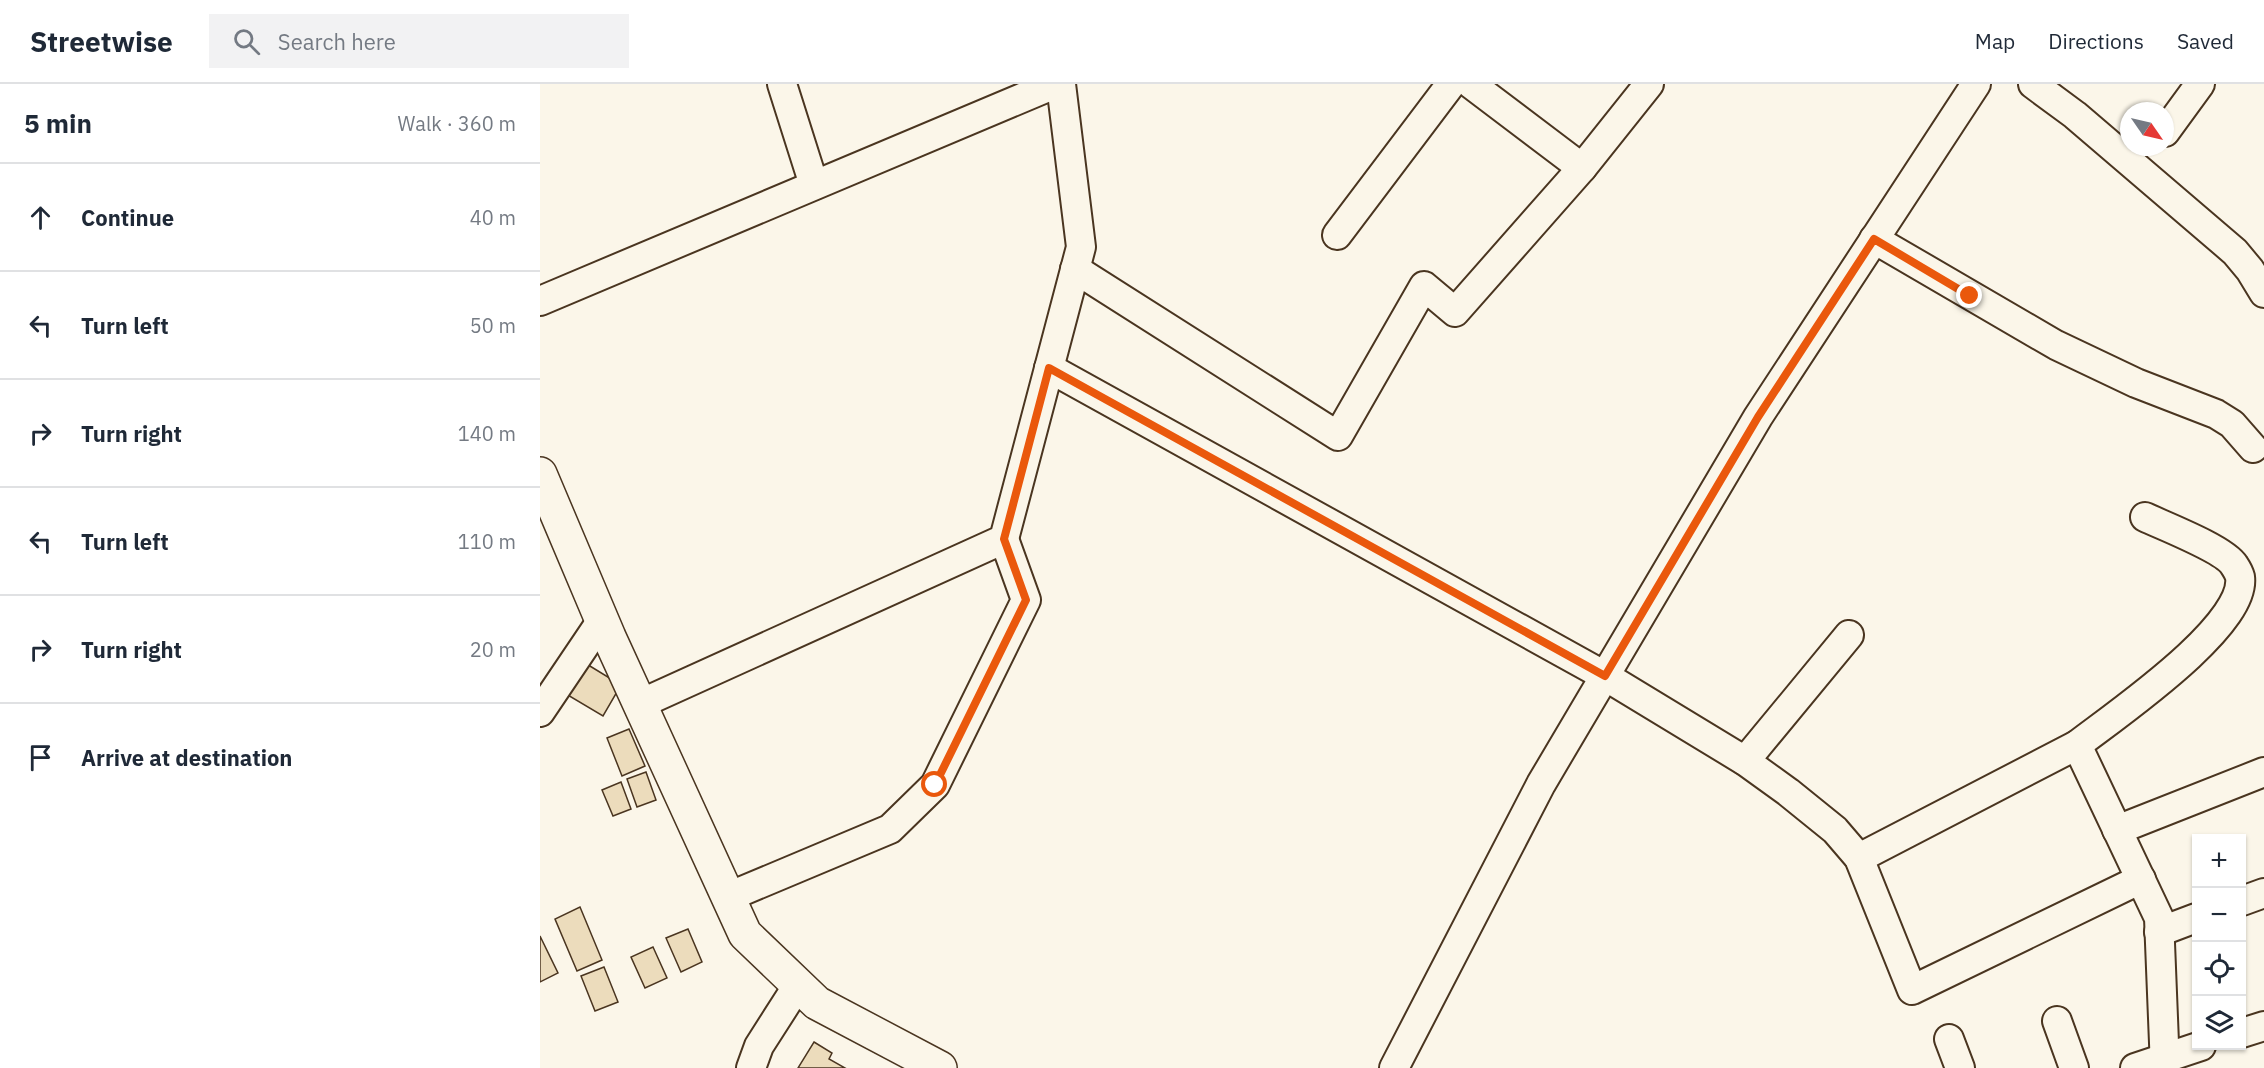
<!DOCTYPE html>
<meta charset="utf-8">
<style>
:root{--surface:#fff;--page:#f2f2f3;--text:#1f2937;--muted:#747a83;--line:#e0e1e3}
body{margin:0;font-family:"IBM Plex Sans",sans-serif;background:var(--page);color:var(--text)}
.controls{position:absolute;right:18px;bottom:18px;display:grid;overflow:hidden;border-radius:0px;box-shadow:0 2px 4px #0004}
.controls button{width:54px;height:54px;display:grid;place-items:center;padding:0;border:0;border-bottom:2px solid var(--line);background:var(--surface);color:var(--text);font:30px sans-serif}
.compass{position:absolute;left:1580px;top:18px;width:54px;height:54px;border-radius:50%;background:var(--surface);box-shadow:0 2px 4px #0004;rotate:124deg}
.stop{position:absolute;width:18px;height:18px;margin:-14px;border:4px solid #ea580c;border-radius:50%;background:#fff}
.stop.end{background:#ea580c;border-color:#fff;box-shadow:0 2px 6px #0008}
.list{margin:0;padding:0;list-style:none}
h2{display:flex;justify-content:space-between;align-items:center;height:78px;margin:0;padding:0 24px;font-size:26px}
h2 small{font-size:20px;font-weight:400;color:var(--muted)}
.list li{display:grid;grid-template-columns:39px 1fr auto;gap:18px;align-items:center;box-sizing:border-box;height:108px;padding:0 24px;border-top:2px solid var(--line)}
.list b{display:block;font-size:22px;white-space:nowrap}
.list em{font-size:20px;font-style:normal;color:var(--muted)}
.icon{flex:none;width:33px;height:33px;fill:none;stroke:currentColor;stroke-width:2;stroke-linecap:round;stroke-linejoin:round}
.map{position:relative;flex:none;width:1724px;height:984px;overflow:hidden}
header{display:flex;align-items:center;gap:36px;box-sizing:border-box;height:84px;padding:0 30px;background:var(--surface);border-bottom:2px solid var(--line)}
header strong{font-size:28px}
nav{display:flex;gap:33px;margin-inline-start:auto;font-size:21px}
.search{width:420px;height:54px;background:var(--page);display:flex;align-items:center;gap:15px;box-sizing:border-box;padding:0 21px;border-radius:0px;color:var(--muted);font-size:22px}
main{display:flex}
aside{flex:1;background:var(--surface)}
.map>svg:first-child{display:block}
.building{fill:#ecdcbc;stroke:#4a3520;stroke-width:1.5}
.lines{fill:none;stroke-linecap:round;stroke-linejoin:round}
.minor-casing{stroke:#4a3520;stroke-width:32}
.tertiary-casing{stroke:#4a3520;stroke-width:36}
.minor{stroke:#fbf6e9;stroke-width:28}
.tertiary{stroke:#fbf6e9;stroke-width:33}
.route{stroke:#ea580c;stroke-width:8}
</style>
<header>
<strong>Streetwise</strong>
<div class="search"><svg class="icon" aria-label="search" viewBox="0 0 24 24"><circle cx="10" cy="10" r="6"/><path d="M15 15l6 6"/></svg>Search here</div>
<nav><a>Map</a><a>Directions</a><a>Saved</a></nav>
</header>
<main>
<aside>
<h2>5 min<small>Walk · 360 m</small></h2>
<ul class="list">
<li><svg class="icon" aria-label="ahead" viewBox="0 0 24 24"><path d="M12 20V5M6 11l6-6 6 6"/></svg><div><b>Continue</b></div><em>40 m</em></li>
<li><svg class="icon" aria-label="left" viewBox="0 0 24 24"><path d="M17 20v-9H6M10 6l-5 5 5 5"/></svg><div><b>Turn left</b></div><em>50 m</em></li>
<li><svg class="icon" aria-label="right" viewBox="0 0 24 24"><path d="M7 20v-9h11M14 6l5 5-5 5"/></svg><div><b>Turn right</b></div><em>140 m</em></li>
<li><svg class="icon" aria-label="left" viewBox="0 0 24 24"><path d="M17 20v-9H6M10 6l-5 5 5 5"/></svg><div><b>Turn left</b></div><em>110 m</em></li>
<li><svg class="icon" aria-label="right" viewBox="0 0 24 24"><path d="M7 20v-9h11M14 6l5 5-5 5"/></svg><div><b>Turn right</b></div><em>20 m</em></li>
<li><svg class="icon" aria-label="arrive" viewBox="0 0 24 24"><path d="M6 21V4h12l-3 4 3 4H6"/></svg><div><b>Arrive at destination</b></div></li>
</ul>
</aside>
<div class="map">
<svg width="1724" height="984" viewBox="0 0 1724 984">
<rect width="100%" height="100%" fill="#fbf6e9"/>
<g class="building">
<path d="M45 579 81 601 63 632 26 610Z"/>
<path d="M89 645 105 682 82 692 67 654Z"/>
<path d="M106 688 116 716 97 723 87 695Z"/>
<path d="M81 698 91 725 73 732 62 706Z"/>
<path d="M40 823 62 876 37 887 15 835Z"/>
<path d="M148 845 162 878 141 888 126 854Z"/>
<path d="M0 852 18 889 0 898Z"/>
<path d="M113 863 127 894 105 904 91 873Z"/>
<path d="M64 883 78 918 55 927 41 892Z"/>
<path d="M274 958 292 969 289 975 305 984H258Z"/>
</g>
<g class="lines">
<g class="minor-casing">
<g id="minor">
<path d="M242 0 274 101"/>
<path d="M931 0 1042 84 1109 0"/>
<path d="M1493 0 1535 31 1695 168 1710 186 1724 209"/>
<path d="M1625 48 1660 0"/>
<path d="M797 151 911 0"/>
<path d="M1334 155 1516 261 1596 299 1676 330 1692 340 1713 364"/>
<path d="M535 185 798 352 884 202 915 228 1042 84"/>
<path d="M0 217 515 0"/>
<path d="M509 284 1065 592 1205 677 1248 708 1295 746 1319 774 1372 906 1601 795"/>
<path d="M100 620 464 455 541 163 521 0"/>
<path d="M0 628 62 536"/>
<path d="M1537 661C1573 633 1707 542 1700 493 1699 489 1696 484 1694 481 1684 465 1624 442 1605 433"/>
<path d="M1205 677 1309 551"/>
<path d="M1577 746 1724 688"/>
<path d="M1319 774 1537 661 1619 834 1625 984"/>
<path d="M188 813 350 745 395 701 486 516 464 455"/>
<path d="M1702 817 1724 809"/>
<path d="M1619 848 1656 834"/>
<path d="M1517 937 1534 984"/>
<path d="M1702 949 1724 942"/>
<path d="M1409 955 1420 984"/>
<path d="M211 984 219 962 258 901"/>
<path d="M854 984 1001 700 1218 333 1436 0"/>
<path d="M1595 984 1661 962"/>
</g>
</g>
<g class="tertiary-casing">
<path id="tertiary" d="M0 390 69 553 205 850 277 919 400 984"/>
</g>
<use href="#minor" class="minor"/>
<use href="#tertiary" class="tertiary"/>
</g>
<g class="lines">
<path class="route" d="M395 701 486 516 464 455 509 284 1065 592 1218 333 1334 155 1430 212"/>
</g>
</svg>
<div class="controls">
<button>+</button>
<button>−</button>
<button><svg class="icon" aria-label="locate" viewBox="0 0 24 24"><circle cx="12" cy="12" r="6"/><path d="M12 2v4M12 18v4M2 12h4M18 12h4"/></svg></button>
<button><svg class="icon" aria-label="layers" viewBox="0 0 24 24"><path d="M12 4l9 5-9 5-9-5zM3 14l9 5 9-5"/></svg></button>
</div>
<svg class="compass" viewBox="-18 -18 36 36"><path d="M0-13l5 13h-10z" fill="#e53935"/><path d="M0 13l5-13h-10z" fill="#747a83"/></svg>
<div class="stop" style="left:395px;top:701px"></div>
<div class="stop end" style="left:1430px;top:212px"></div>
</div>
</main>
